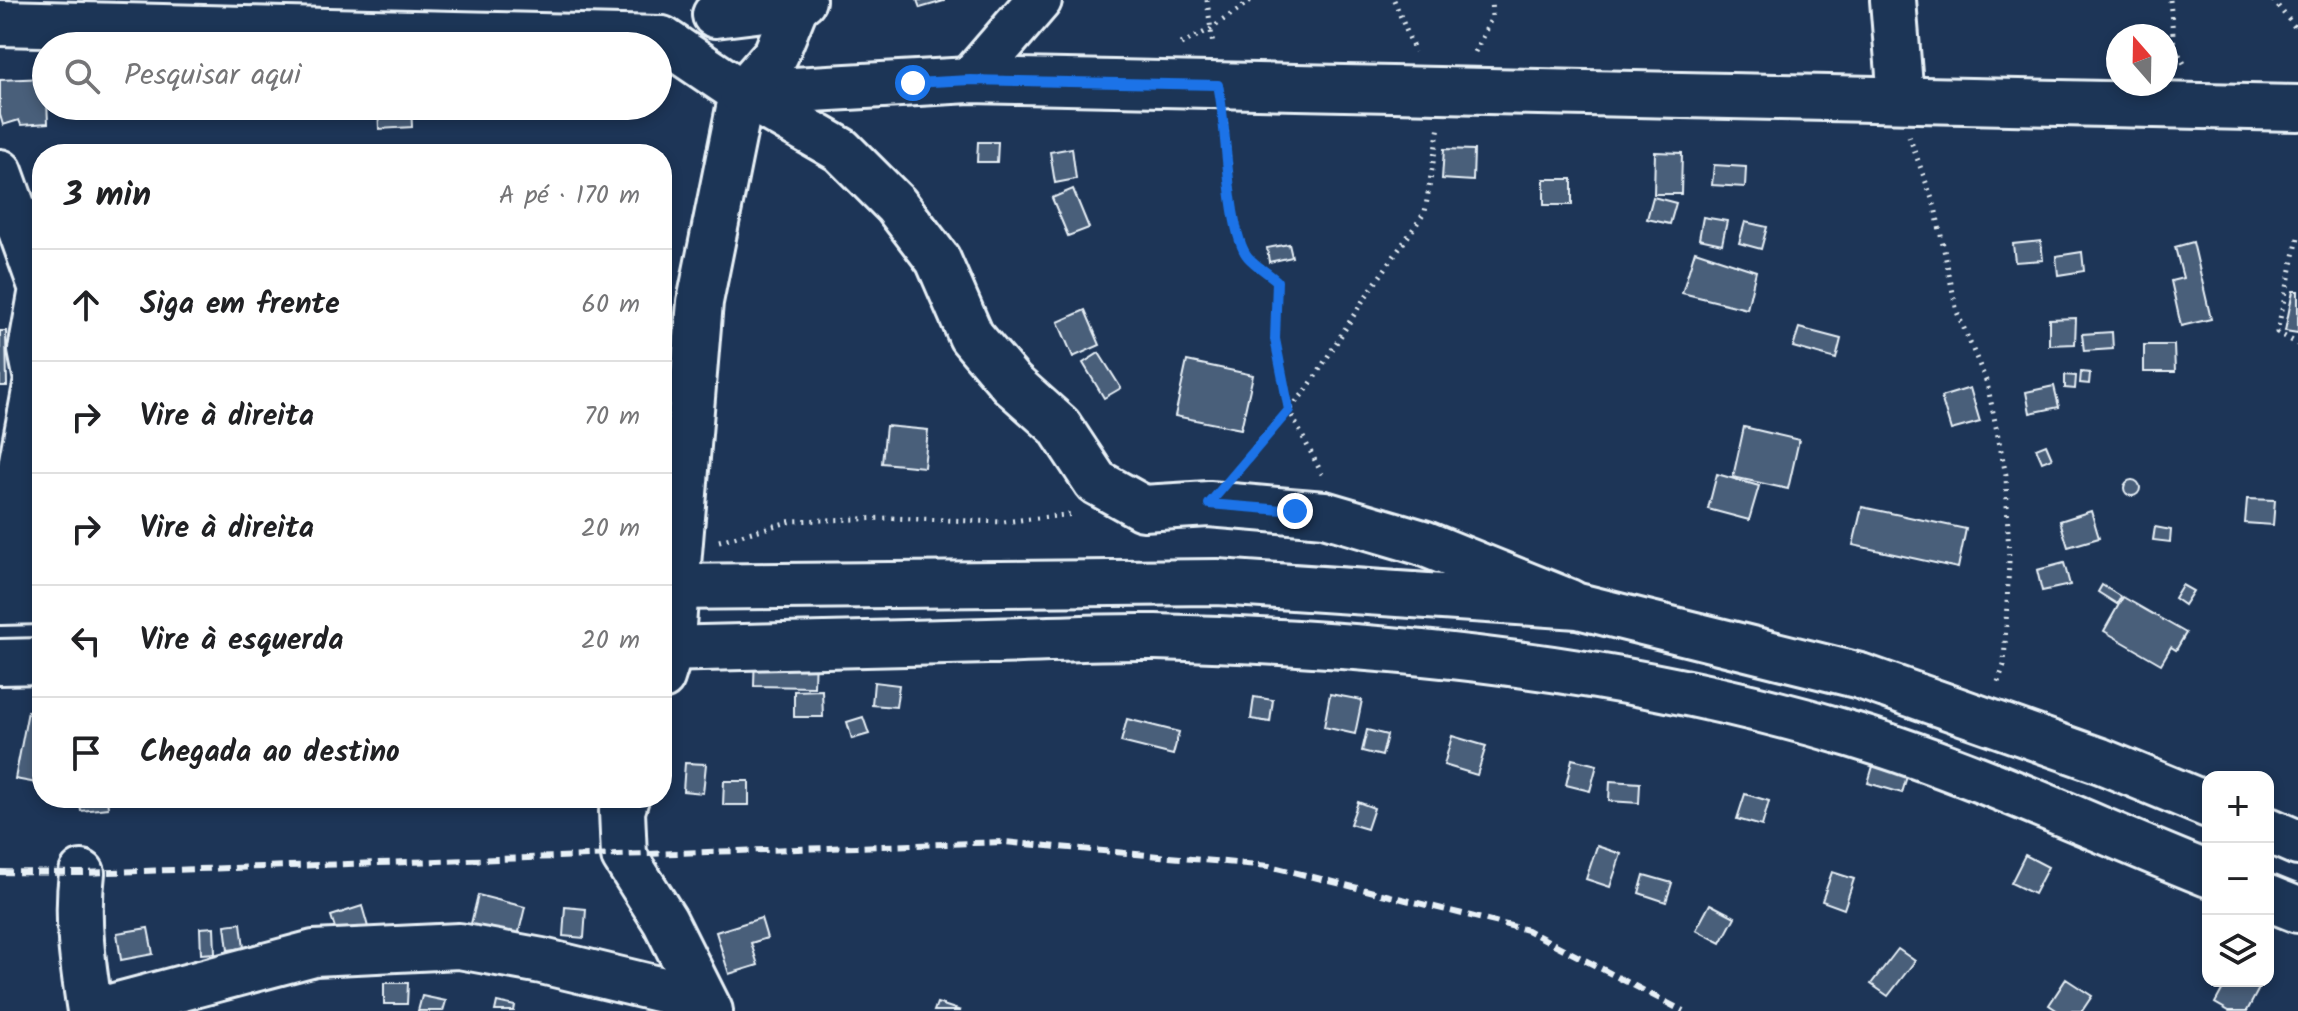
<!DOCTYPE html>
<html lang="pt">
<meta charset="utf-8">
<style>
:root{--surface:#fff;--page:#f6f6f6;--text:#202124;--muted:#757577;--line:#e0e0e0}
body{margin:0;font-family:Kalam,sans-serif;background:var(--page);color:var(--text)}
.controls{position:absolute;right:24px;bottom:24px;display:grid;overflow:hidden;border-radius:16px;box-shadow:0 4px 12px #0003}
.controls button{width:72px;height:72px;display:grid;place-items:center;padding:0;border:0;border-bottom:2px solid var(--line);background:var(--surface);color:var(--text);font:40px sans-serif}
.compass{position:absolute;left:2106px;top:24px;width:72px;height:72px;border-radius:50%;background:var(--surface);box-shadow:0 4px 12px #0003;rotate:340deg}
.stop{position:absolute;width:24px;height:24px;margin:-18px;border:6px solid #1a73e8;border-radius:50%;background:#fff}
.stop.end{background:#1a73e8;border-color:#fff;box-shadow:0 2px 8px #0008}
.list{margin:0;padding:0;list-style:none}
h2{display:flex;justify-content:space-between;align-items:center;height:104px;margin:0;padding:0 32px;font-size:34px}
h2 small{font-size:26px;font-weight:400;color:var(--muted)}
.list li{display:grid;grid-template-columns:52px 1fr auto;gap:24px;align-items:center;box-sizing:border-box;height:112px;padding:0 32px;border-top:2px solid var(--line)}
.list b{display:block;font-size:30px;white-space:nowrap}
.list em{font-size:26px;font-style:normal;color:var(--muted)}
.icon{flex:none;width:44px;height:44px;fill:none;stroke:currentColor;stroke-width:2;stroke-linecap:round;stroke-linejoin:round}
.map{position:relative;flex:none;width:2298px;height:1011px;overflow:hidden}
.search{position:absolute;background:var(--surface);box-shadow:0 4px 12px #0003;left:32px;top:32px;width:640px;height:88px;display:flex;align-items:center;gap:20px;box-sizing:border-box;padding:0 28px;border-radius:44px;color:var(--muted);font-size:30px}
.panel{position:absolute;background:var(--surface);box-shadow:0 4px 12px #0003;left:32px;top:144px;width:640px;height:664px;border-radius:32px}
.map>svg:first-child{display:block}
.building{fill:#495e7a;stroke:#e8f1f8;stroke-width:2}
.lines{fill:none;stroke-linecap:round;stroke-linejoin:round}
.minor-casing{stroke:#e8f1f8;stroke-width:50}
.highway-casing{stroke:#e8f1f8;stroke-width:50}
.path{stroke:#e8f1f8;stroke-width:5;stroke-dasharray:2 6;stroke-linecap:butt}
.minor{stroke:#1d3557;stroke-width:44}
.highway{stroke:#1d3557;stroke-width:44}
.rail{stroke:#e8f1f8;stroke-width:6;stroke-dasharray:12 6;stroke-linecap:butt}
.route{stroke:#1a73e8;stroke-width:10}
</style>
<div class="map">
<svg width="2298" height="1011" viewBox="0 0 2298 1011">
<rect width="100%" height="100%" fill="#1d3557"/>
<filter id="ink" filterUnits="userSpaceOnUse"><feTurbulence type="fractalNoise" baseFrequency=".0125" numOctaves="2"/><feDisplacementMap in="SourceGraphic" scale="16" xChannelSelector="R" yChannelSelector="G"/><feConvolveMatrix kernelMatrix="1 2 1 2 8 2 1 2 1" color-interpolation-filters="sRGB"/></filter>
<g filter="url(#ink)">
<g class="building">
<path d="M917 0H944V1L920 8Z"/>
<path d="M46 78 48 123 21 125 19 120 3 125 0 115V80Z"/>
<path d="M378 106H411L412 127 379 129Z"/>
<path d="M978 142H998L997 162H977Z"/>
<path d="M599 145 630 146V154H599Z"/>
<path d="M332 147 333 154H280V152Z"/>
<path d="M1072 148 1076 179 1055 183 1050 152Z"/>
<path d="M1444 149 1474 150 1473 181 1442 179Z"/>
<path d="M1655 152 1682 153 1681 194H1654Z"/>
<path d="M1714 165 1746 167 1745 187 1712 185Z"/>
<rect x="1544" y="179" width="28" height="26"/>
<path d="M1073 189 1089 228 1068 236 1052 198Z"/>
<path d="M1653 197 1676 203 1670 224 1647 219Z"/>
<path d="M1703 217 1727 221 1722 244 1699 239Z"/>
<path d="M1745 222 1767 227 1761 249 1739 243Z"/>
<path d="M2041 241 2043 260 2015 262 2013 244Z"/>
<path d="M2193 242 2211 319 2181 326 2171 281 2183 278 2175 247Z"/>
<path d="M1289 244 1292 257 1269 262 1267 248Z"/>
<path d="M1695 251 1756 271 1747 309 1682 293Z"/>
<path d="M2082 252 2084 271 2058 275 2056 256Z"/>
<path d="M2293 291H2298V333L2285 331Z"/>
<path d="M1085 310 1100 345 1073 357 1058 322Z"/>
<path d="M2076 318 2075 344 2049 345V319Z"/>
<path d="M1799 328 1841 339 1836 359 1793 347Z"/>
<path d="M0 331H6L7 386H0Z"/>
<path d="M2112 332 2113 349 2084 351 2082 334Z"/>
<path d="M2144 345H2174L2175 372H2144Z"/>
<path d="M1099 353 1121 388 1104 398 1083 363Z"/>
<path d="M1187 361 1253 375 1241 429 1175 416Z"/>
<path d="M2081 372 2090 373 2089 384 2080 383Z"/>
<path d="M2065 375 2076 376 2075 389 2065 388Z"/>
<path d="M2054 386 2059 407 2030 413 2026 392Z"/>
<path d="M1970 388 1980 422 1951 430 1941 397Z"/>
<path d="M886 426 928 430 924 467 882 463Z"/>
<path d="M1744 427 1799 440 1788 489 1733 477Z"/>
<path d="M2046 444 2052 458 2042 462 2036 448Z"/>
<path d="M1717 474 1759 486 1749 520 1708 509Z"/>
<circle cx="2132" cy="488" r="8"/>
<path d="M2247 499 2275 500 2273 525 2245 523Z"/>
<path d="M1862 507 1966 529 1958 568 1853 545Z"/>
<path d="M2091 511 2099 538 2068 547 2060 521Z"/>
<path d="M2155 527 2171 530 2170 542 2153 540Z"/>
<path d="M2064 563 2070 585 2042 591 2037 570Z"/>
<path d="M2102 585 2121 597 2117 604 2098 592Z"/>
<path d="M2182 585 2193 591 2184 605 2174 598Z"/>
<path d="M2123 597 2186 633 2176 650 2171 647 2161 664 2104 631Z"/>
<path d="M755 651 815 652 814 687 754 686Z"/>
<path d="M874 682 899 685 896 707 872 705Z"/>
<path d="M822 690 823 717H794V691Z"/>
<path d="M1330 694 1362 700 1355 734 1324 727Z"/>
<path d="M1254 697 1273 700 1270 722 1251 719Z"/>
<path d="M28 711 42 714V784L15 779Z"/>
<path d="M863 717 869 734 852 739 847 722Z"/>
<path d="M1127 719 1179 732 1173 755 1121 742Z"/>
<path d="M1367 730 1387 735 1382 756 1362 751Z"/>
<path d="M1452 736 1486 746 1477 775 1444 765Z"/>
<path d="M1876 756 1910 766 1902 793 1868 783Z"/>
<path d="M1572 759 1597 765 1590 791 1566 785Z"/>
<path d="M685 763 706 764 703 793 683 791Z"/>
<path d="M724 781H749V805H723Z"/>
<path d="M1610 781 1640 783 1639 803 1609 801Z"/>
<path d="M1745 794 1769 801 1762 826 1737 819Z"/>
<path d="M79 798H107L108 808 81 811Z"/>
<path d="M1358 802 1374 808 1367 829 1350 824Z"/>
<path d="M1597 846 1621 854 1610 887 1586 879Z"/>
<path d="M2025 855 2048 867 2034 894 2011 883Z"/>
<path d="M1832 872 1854 879 1844 909 1822 901Z"/>
<path d="M1644 875 1672 883 1666 902 1639 893Z"/>
<path d="M478 895 525 907 517 940 470 928Z"/>
<path d="M1710 904 1735 917 1721 943 1696 930Z"/>
<path d="M362 906 370 934 340 943 331 916Z"/>
<path d="M565 907 586 909 584 938 563 936Z"/>
<path d="M761 918 767 938 751 943 758 965 729 974 716 932Z"/>
<path d="M241 923 244 948 228 950 225 925Z"/>
<path d="M214 927 215 953 201 954 200 928Z"/>
<path d="M148 928 153 954 121 960 117 933Z"/>
<path d="M1898 949 1915 961 1888 996 1871 984Z"/>
<path d="M2066 979 2092 996 2082 1011H2058L2049 1005Z"/>
<path d="M2227 981H2263L2247 1011H2229L2215 1003Z"/>
<path d="M384 983H408L407 1004H384Z"/>
<path d="M422 996 446 1001 443 1011H418Z"/>
<path d="M497 1002 515 1006 514 1011H495Z"/>
<path d="M937 1003 961 1011H934Z"/>
</g>
<g class="lines">
<g class="minor-casing">
<g id="minor">
<path d="M1893 0 1901 99"/>
<path d="M715 15 795 5 803 0"/>
<path d="M0 23 662 39 742 93 700 302 671 649 662 677"/>
<path d="M970 80 1039 0"/>
<path d="M742 93 970 80 2298 108"/>
<path d="M742 93 841 150 896 205 938 260 971 336 1011 383 1059 426 1096 482 1143 508 1209 504 1324 514 1423 543 1569 602"/>
<path d="M742 93 776 54 798 0"/>
<path d="M0 172 42 289 31 350 37 380 16 493 18 601"/>
<path d="M626 798 622 811 624 856 665 921 710 1011"/>
<path d="M82 873C76 919 83 965 90 1011"/>
<path d="M96 1011 314 953 459 946 542 961 671 992 702 1011"/>
</g>
</g>
<g class="highway-casing">
<g id="highway">
<path d="M662 587 1217 582 1578 606 1860 676 2101 761 2208 805"/>
<path d="M0 602 42 601"/>
<path d="M662 649C771 646 879 644 988 641 1043 640 1099 636 1155 637 1389 643 1628 667 1853 735 1975 772 2090 827 2208 874"/>
<path d="M0 662 42 661"/>
<path d="M2268 830 2298 843"/>
<path d="M2268 898 2298 910"/>
</g>
</g>
<g class="path">
<path d="M1207 0 1213 46"/>
<path d="M1394 0 1415 52"/>
<path d="M2170 0 2174 46 2186 67"/>
<path d="M2273 0 2298 31"/>
<path d="M1181 44 1211 29 1251 0"/>
<path d="M1475 52 1492 17 1491 0"/>
<path d="M1225 123 1234 222 1246 255 1277 281 1275 339 1289 410 1322 474"/>
<path d="M1909 136 1935 207 1957 312 1987 383 2006 475 2009 562 2004 665 1997 685"/>
<path d="M2298 238 2277 332 2298 344"/>
<path d="M1238 469 1308 388 1362 302 1425 212 1439 126"/>
<path d="M719 541 792 521 890 518 1003 522 1074 514"/>
</g>
<use href="#minor" class="minor"/>
<use href="#highway" class="highway"/>
<path class="rail" d="M0 872 82 873 1004 842 1269 866 1527 930 1683 1011"/>
</g>
</g>
<g class="lines" filter="url(#ink)">
<path class="route" d="M913 83 970 80 1218 85C1227 122 1227 233 1248 257 1256 266 1268 273 1277 281L1275 339 1289 410 1209 504 1295 511"/>
</g>
</svg>
<div class="controls">
<button>+</button>
<button>−</button>
<button><svg class="icon" aria-label="layers" viewBox="0 0 24 24"><path d="M12 4l9 5-9 5-9-5zM3 14l9 5 9-5"/></svg></button>
</div>
<svg class="compass" viewBox="-18 -18 36 36"><path d="M0-13l5 13h-10z" fill="#e53935"/><path d="M0 13l5-13h-10z" fill="#757577"/></svg>
<div class="stop" style="left:913px;top:83px"></div>
<div class="stop end" style="left:1295px;top:511px"></div>
<div class="search"><svg class="icon" aria-label="search" viewBox="0 0 24 24"><circle cx="10" cy="10" r="6"/><path d="M15 15l6 6"/></svg>Pesquisar aqui</div>
<section class="panel">
<h2>3 min<small>A pé · 170 m</small></h2>
<ul class="list">
<li><svg class="icon" aria-label="ahead" viewBox="0 0 24 24"><path d="M12 20V5M6 11l6-6 6 6"/></svg><div><b>Siga em frente</b></div><em>60 m</em></li>
<li><svg class="icon" aria-label="right" viewBox="0 0 24 24"><path d="M7 20v-9h11M14 6l5 5-5 5"/></svg><div><b>Vire à direita</b></div><em>70 m</em></li>
<li><svg class="icon" aria-label="right" viewBox="0 0 24 24"><path d="M7 20v-9h11M14 6l5 5-5 5"/></svg><div><b>Vire à direita</b></div><em>20 m</em></li>
<li><svg class="icon" aria-label="left" viewBox="0 0 24 24"><path d="M17 20v-9H6M10 6l-5 5 5 5"/></svg><div><b>Vire à esquerda</b></div><em>20 m</em></li>
<li><svg class="icon" aria-label="arrive" viewBox="0 0 24 24"><path d="M6 21V4h12l-3 4 3 4H6"/></svg><div><b>Chegada ao destino</b></div></li>
</ul>
</section>
</div>
